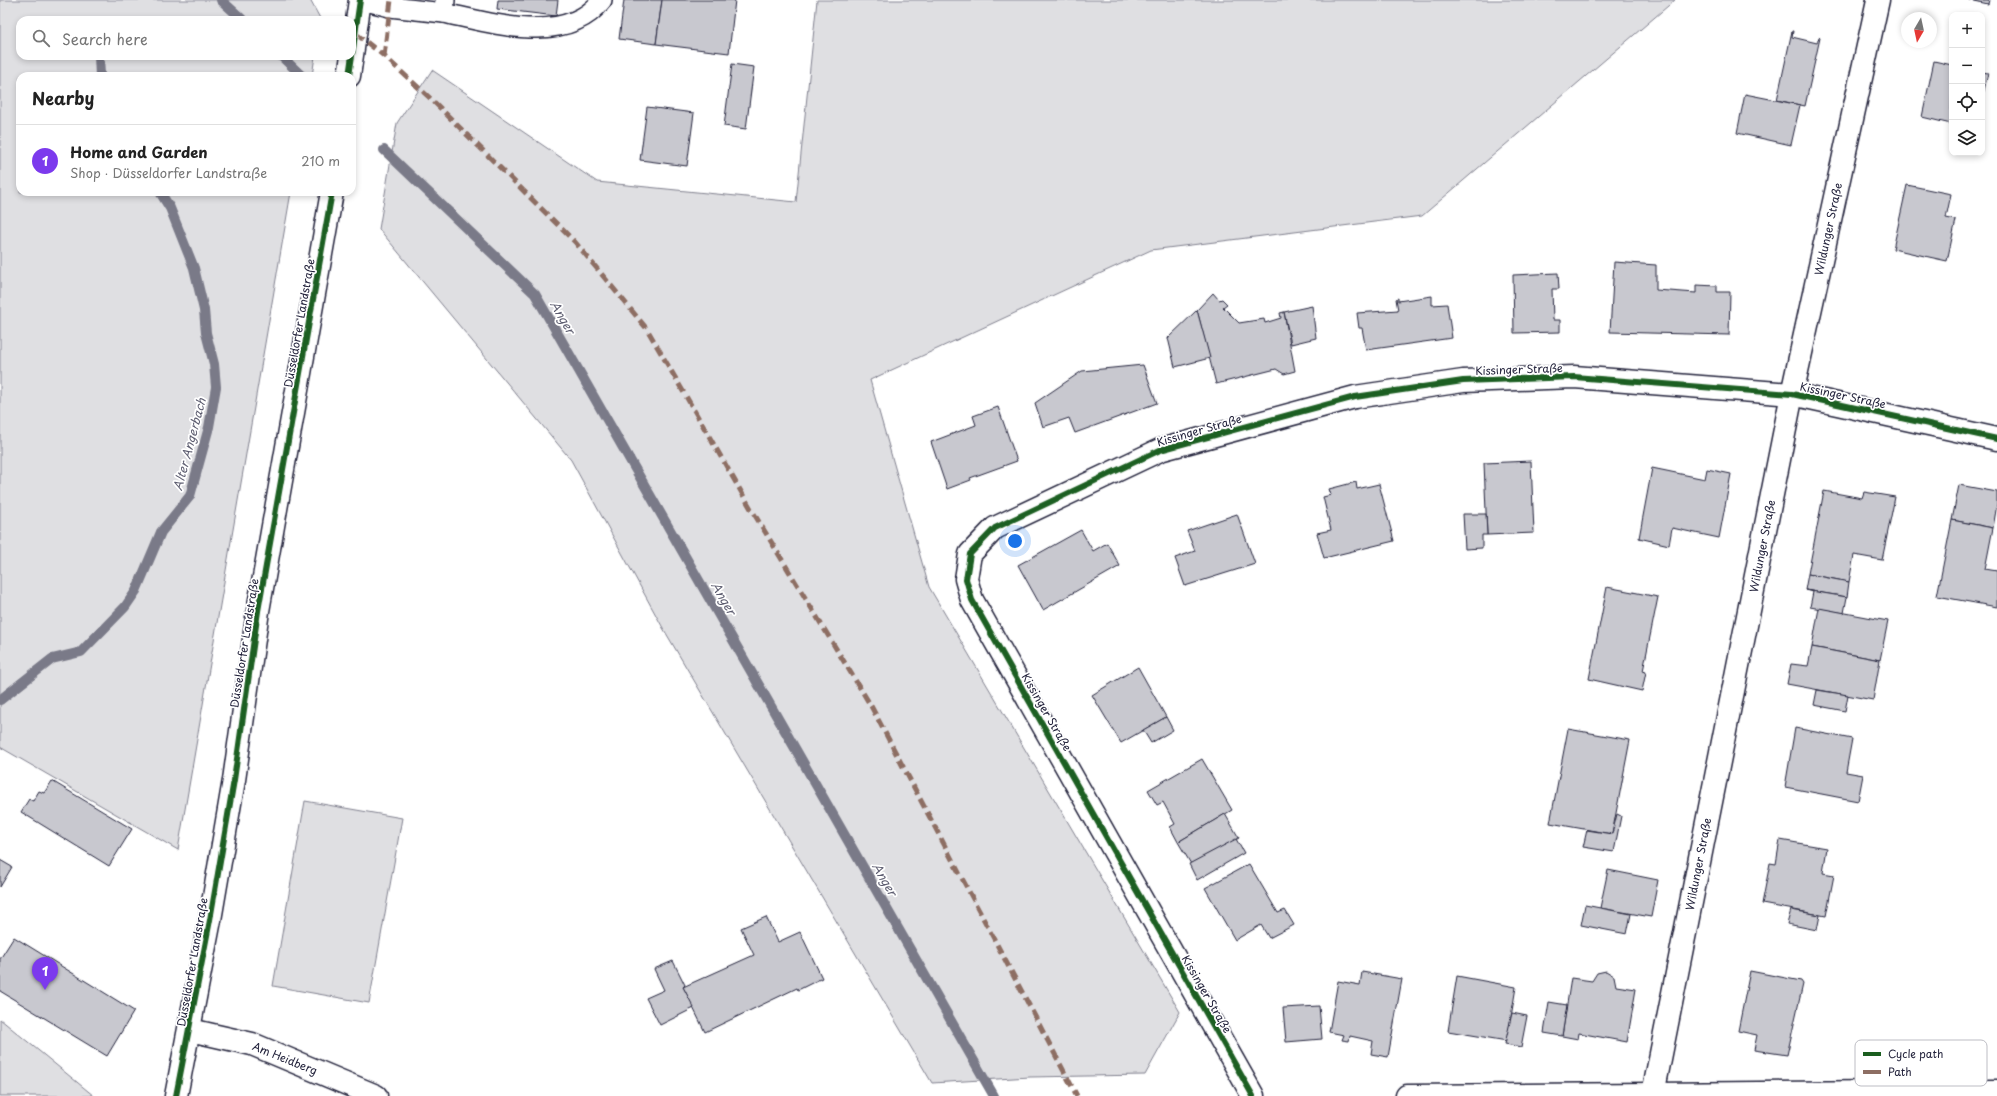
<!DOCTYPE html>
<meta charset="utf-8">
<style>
:root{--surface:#fff;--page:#f6f6f6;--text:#222;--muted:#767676;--line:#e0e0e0;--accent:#7c3aed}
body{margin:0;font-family:"Playpen Sans",sans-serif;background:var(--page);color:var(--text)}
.controls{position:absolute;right:12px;top:12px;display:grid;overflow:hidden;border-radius:8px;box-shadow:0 2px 6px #0003}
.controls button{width:36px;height:36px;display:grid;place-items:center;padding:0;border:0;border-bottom:1px solid var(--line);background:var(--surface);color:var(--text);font:20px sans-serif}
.compass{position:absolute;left:1901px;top:12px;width:36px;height:36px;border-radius:50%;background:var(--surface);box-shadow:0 2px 6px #0003;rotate:189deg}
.you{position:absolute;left:1015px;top:541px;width:14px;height:14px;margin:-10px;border:3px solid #fff;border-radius:50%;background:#1a73e8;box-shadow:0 0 0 6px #1a73e833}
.badge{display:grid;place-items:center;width:26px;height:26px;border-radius:50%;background:var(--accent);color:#fff;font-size:13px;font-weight:700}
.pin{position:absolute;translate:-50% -33px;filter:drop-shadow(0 1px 2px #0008)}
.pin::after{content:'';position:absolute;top:21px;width:14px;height:12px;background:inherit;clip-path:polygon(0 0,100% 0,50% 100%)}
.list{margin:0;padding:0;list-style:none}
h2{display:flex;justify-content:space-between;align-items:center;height:52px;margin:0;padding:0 16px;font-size:17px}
h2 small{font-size:13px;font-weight:400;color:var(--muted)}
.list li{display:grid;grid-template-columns:26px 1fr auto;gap:12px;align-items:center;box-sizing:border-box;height:72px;padding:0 16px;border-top:1px solid var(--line)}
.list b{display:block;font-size:15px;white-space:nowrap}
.list p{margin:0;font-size:13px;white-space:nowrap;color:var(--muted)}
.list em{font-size:13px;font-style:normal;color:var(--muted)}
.icon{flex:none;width:22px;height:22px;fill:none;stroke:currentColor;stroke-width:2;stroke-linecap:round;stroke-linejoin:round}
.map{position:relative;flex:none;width:1997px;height:1096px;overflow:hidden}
.search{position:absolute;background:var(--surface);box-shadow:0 2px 6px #0003;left:16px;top:16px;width:340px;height:44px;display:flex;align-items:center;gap:10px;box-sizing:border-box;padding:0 14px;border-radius:12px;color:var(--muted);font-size:15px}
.panel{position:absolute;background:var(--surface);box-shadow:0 2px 6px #0003;left:16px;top:72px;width:340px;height:124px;border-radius:12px}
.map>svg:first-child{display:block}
.green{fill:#dfdfe2;stroke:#80808e}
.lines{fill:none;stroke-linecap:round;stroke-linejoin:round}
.stream{stroke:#7a7a88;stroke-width:10}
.building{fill:#c8c8cf;stroke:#22223b}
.lane-casing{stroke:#22223b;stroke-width:22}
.street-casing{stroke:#22223b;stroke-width:25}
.secondary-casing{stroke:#22223b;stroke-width:25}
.lane{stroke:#fff;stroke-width:19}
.street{stroke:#fff;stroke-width:22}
.secondary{stroke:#fff;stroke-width:22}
.quiet{stroke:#8d6e63;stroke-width:5;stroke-dasharray:10 5;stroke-linecap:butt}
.cycleway-casing{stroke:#fff;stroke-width:8}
.cycleway{stroke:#1b5e20;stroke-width:6}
.labels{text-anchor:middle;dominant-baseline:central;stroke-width:3.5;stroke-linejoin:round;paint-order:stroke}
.street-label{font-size:11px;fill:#22223b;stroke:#fff}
.water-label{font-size:12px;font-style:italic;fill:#5c5c6f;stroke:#fff}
.key{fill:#fff;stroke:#bdbdc4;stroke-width:1}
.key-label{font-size:11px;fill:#22223b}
</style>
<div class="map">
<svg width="1997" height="1096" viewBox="0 0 1997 1096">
<rect width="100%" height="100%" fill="#fff"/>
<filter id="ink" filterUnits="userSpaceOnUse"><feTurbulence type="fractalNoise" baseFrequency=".025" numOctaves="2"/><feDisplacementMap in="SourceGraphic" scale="8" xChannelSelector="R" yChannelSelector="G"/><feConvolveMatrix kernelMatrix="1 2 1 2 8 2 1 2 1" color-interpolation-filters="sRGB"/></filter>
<g filter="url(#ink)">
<g class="green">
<path d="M0 0H310L321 20H20V56H315L312 76H20V192H291L178 850 0 747Z"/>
<path d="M817 0H1675L1422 216 1151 250 870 380 929 587 1180 1012 1145 1075 1030 1077 932 1083 663 628 571 460 379 229 397 123 432 70 597 182 796 202Z"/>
<path d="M305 801 402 818 369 1003 273 986Z"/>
<path d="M0 1019 94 1096H0Z"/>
</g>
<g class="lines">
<g class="stream">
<path d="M221 0 243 20"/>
<path d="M99 56 100 76"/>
<path d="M281 56 302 76"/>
<path d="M384 150 535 294 994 1096"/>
<path d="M0 700 52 659 81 652 125 607 136 591 161 532 190 496 209 427 216 387 214 364 206 333 204 310 194 268 170 208 160 192"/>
</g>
</g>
<g class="building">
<path d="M498 0H558L556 16 497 9Z"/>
<path d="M624 0H662L656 44 619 39Z"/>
<path d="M662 0H735L729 53 656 44Z"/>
<path d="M1970 0H1989L1988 4Z"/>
<path d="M1792 31H1793L1792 37 1817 43 1819 37 1820 38 1805 106 1777 100Z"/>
<path d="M1934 61 1952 65 1951 124 1922 117Z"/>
<path d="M732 64 754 67 746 129 724 126Z"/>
<path d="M1982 72 1988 73 1982 99Z"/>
<path d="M1745 94 1800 105 1791 145 1737 133Z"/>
<path d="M647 107 694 113 687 166 640 160Z"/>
<path d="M1907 185 1951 194 1946 218 1956 220 1947 261 1893 249Z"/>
<path d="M1614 262 1656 265V290L1696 293V285L1717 286V292H1730L1729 335 1610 332Z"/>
<path d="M1558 273 1559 289H1552L1553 320H1560V332L1514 333 1513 275Z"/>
<path d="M1213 293 1219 300 1222 299 1227 304 1223 307 1239 323 1264 319 1265 323 1281 318 1280 313 1284 312 1295 371 1284 374 1276 369 1216 384 1197 310Z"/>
<path d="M1432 296V305L1447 304 1452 338 1366 350 1362 328H1359L1357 313 1398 310 1396 299 1398 298V301Z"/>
<path d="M1312 306 1316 338 1291 344 1284 312Z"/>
<path d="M1197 310 1210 358 1175 367 1168 338Z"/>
<path d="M1143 365 1157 403 1075 433 1069 418 1043 427 1035 403 1082 371Z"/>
<path d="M998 407 1017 461 970 478 971 480 947 489 931 442 976 425 973 416Z"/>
<path d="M1531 461 1534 533 1487 535 1484 463Z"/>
<path d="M1652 468 1705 479 1707 469 1731 474 1719 538 1672 528 1669 545 1639 538Z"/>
<path d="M1356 482 1357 489 1379 484 1394 541 1324 558 1317 533 1331 530 1323 497 1331 495 1329 489Z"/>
<path d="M1959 485 1997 492V504L1993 528 1952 520Z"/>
<path d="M1824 491 1862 498 1864 492 1895 497 1882 560 1854 555 1849 582 1808 574Z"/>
<path d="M1237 514 1255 564 1185 586 1175 558 1195 551 1187 531Z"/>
<path d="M1463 514H1486L1487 535H1482V548L1465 549Z"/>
<path d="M1952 520 1993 528 1985 569 1997 571V607L1937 596Z"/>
<path d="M1081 530 1093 551 1107 543 1120 566 1043 610 1018 565Z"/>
<path d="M1808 574 1849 582 1847 597 1805 590Z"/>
<path d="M1607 587 1658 597 1643 671 1646 672 1642 691 1589 679Z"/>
<path d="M1805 590 1847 597 1844 613 1810 607 1813 592Z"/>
<path d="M1819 608 1888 621 1880 660 1812 647Z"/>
<path d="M1812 647 1880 660 1873 700 1787 684 1791 664 1808 666Z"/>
<path d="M1138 667 1166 717 1121 743 1092 695Z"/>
<path d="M1817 690 1848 695 1845 711 1814 705Z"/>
<path d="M1166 717 1173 730 1151 743 1143 730Z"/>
<path d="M1795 728 1852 739 1846 772 1863 775 1858 801 1785 787Z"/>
<path d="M1568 729 1630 740 1612 834 1550 823Z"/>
<path d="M1202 759 1232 810 1178 842 1170 827 1175 824 1163 802 1157 805 1148 790Z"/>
<path d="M52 781 132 829 109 866 21 812 29 799 33 801 39 791 44 793Z"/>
<path d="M1225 814 1239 838 1191 864 1178 842Z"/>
<path d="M1617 814 1621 816 1614 852 1583 847 1587 830 1612 834Z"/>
<path d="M1236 839 1244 853 1197 880 1189 864Z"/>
<path d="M1780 840 1827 848 1823 873 1834 875 1826 916 1762 904 1770 863 1776 864Z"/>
<path d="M0 860 12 867 0 887Z"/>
<path d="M1249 864 1278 913 1285 910 1294 925 1269 938 1261 925 1235 940 1205 888Z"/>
<path d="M1608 870 1658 880 1651 917 1600 908Z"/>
<path d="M1585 905 1631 914 1627 934 1581 925Z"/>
<path d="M1791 910 1820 915 1817 930 1787 924Z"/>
<path d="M766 917 778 942 800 932 822 978 798 990 797 988 705 1032 683 987 754 955 741 928Z"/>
<path d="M14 937 134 1011 107 1056 0 991V959Z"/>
<path d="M673 961 685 985 683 987 694 1008 660 1025 646 998 664 990 654 969Z"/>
<path d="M1606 971 1614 976 1616 986 1636 989 1627 1042 1579 1033 1578 1039 1562 1036 1571 978 1592 981 1597 973Z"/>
<path d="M1750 971 1801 981 1803 984 1787 1055 1754 1050 1757 1035 1738 1031Z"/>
<path d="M1362 972 1402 979 1388 1057 1371 1054 1373 1041 1350 1036 1349 1041 1342 1040 1344 1035 1329 1032 1338 981 1360 985Z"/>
<path d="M1457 976 1516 987 1507 1041 1448 1031Z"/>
<path d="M1549 1002 1567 1005 1562 1036 1544 1033Z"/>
<path d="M1319 1006 1322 1039 1286 1042 1283 1008Z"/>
<path d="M1512 1013 1527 1016 1521 1047 1505 1044Z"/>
</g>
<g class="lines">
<g class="lane-casing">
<g id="lane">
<path d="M362 0 390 7 444 13 445 0"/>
<path d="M444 13C491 23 567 47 602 0"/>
</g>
</g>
<g class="street-casing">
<g id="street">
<path d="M1878 0 1792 394 1653 1094 1997 1091"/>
<path d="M1253 1096 972 600 966 579 970 554 995 528 1160 450 1355 397 1463 381 1574 377 1792 394 1997 439"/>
</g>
</g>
<g class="secondary-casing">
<g id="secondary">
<path d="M349 76 360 0"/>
<path d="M190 1030 252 1044 376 1096"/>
<path d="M176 1096 210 920 234 780 258 611 332 192"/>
<path d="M1407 1096 1653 1094V1096"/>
</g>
</g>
<use href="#lane" class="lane"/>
<use href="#street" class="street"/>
<use href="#secondary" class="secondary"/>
<g class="quiet">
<path d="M355 33 384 56 431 99 575 242 647 329 750 507 871 706 1077 1096"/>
<path d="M384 56 391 0"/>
</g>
<g class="cycleway-casing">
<g id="cycleway">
<path d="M349 76 360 0"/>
<path d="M176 1096 210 920 234 780 258 611 332 192"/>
<path d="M1253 1096 972 600 966 579 970 554 995 528 1160 450 1355 397 1463 381 1574 377 1792 394 1997 439"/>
</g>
</g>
<use href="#cycleway" class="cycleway"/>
</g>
</g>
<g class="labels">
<g class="street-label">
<text transform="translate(1828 229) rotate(-78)">Wildunger Straße</text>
<text transform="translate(299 323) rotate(-80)">Düsseldorfer Landstraße</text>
<text transform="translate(1519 369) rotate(-2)">Kissinger Straße</text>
<text transform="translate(1843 395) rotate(12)">Kissinger Straße</text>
<text transform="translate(1199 430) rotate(-16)">Kissinger Straße</text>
<text transform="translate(1762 546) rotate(-79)">Wildunger Straße</text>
<text transform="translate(244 643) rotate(-81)">Düsseldorfer Landstraße</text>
<text transform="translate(1047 712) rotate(60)">Kissinger Straße</text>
<text transform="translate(1698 864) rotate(-79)">Wildunger Straße</text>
<text transform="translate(192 962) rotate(-80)">Düsseldorfer Landstraße</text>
<text transform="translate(1207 994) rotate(60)">Kissinger Straße</text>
<text transform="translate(285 1058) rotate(22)">Am Heidberg</text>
</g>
<g class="water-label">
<text transform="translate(563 317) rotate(60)">Anger</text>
<text transform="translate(189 444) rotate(-75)">Alter Angerbach</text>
<text transform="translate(724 598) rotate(60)">Anger</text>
<text transform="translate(885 879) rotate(60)">Anger</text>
</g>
</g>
<rect x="1855" y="1040" width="132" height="46" rx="6" class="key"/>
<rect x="1863" y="1052" width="18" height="4" fill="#1b5e20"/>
<rect x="1863" y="1070" width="18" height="4" fill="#8d6e63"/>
<g class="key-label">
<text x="1888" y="1058">Cycle path</text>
<text x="1888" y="1076">Path</text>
</g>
</svg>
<div class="controls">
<button>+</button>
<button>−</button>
<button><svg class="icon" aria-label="locate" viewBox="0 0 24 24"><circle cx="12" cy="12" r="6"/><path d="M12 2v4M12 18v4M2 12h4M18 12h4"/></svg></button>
<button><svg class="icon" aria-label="layers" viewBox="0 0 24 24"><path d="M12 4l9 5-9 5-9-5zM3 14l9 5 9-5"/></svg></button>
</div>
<svg class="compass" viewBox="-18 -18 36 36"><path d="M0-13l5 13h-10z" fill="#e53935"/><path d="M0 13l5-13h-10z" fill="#767676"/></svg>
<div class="you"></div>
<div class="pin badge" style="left:45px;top:990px">1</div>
<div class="search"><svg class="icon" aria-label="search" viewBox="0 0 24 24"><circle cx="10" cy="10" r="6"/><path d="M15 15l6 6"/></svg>Search here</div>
<section class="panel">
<h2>Nearby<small></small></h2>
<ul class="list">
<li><span class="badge">1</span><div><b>Home and Garden</b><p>Shop · Düsseldorfer Landstraße</p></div><em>210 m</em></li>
</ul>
</section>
</div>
